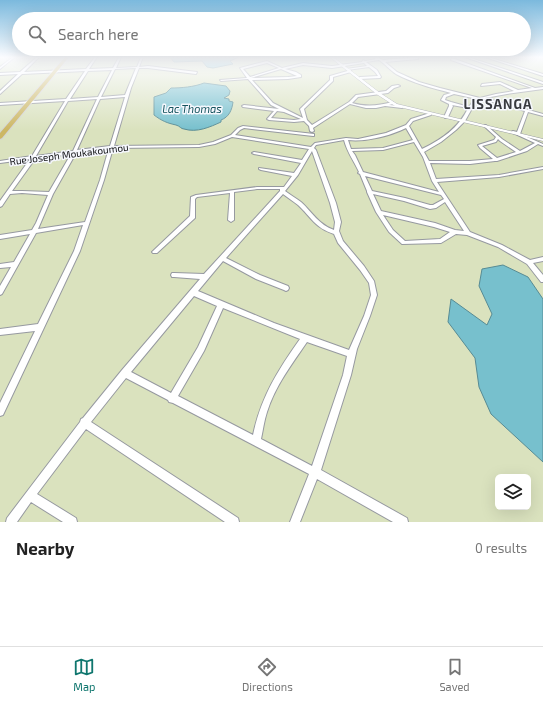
<!DOCTYPE html>
<style>
:root{--surface:#fff;--page:#f2f2f2;--text:#222;--muted:#767676;--line:#e0e0e0;--accent:#0f766e}
body{margin:0;font-family:"Exo 2",sans-serif;background:var(--page);color:var(--text)}
.controls{position:absolute;right:12px;bottom:12px;display:grid;overflow:hidden;border-radius:6px;box-shadow:0 4px 16px #0002}
.controls button{width:36px;height:36px;display:grid;place-items:center;padding:0;border:0;border-bottom:1px solid var(--line);background:var(--surface);color:var(--text);font:20px sans-serif}
.list{margin:0;padding:0;list-style:none}
h2{display:flex;justify-content:space-between;align-items:center;height:52px;margin:0;padding:0 16px;font-size:17px}
h2 small{font-size:13px;font-weight:400;color:var(--muted)}
.icon{flex:none;width:22px;height:22px;fill:none;stroke:currentColor;stroke-width:2;stroke-linecap:round;stroke-linejoin:round}
.map{position:relative;flex:none;width:543px;height:522px;overflow:hidden}
.search{position:absolute;background:var(--surface);box-shadow:0 4px 16px #0002;left:12px;right:12px;top:12px;height:44px;display:flex;align-items:center;gap:10px;box-sizing:border-box;padding:0 14px;border-radius:22px;color:var(--muted);font-size:15px}
.sheet{height:124px;background:var(--surface)}
nav{display:flex;justify-content:space-around;align-items:center;box-sizing:border-box;height:56px;border-top:1px solid var(--line);background:var(--surface);font-size:11px;color:var(--muted)}
nav a{display:grid;justify-items:center;gap:2px}
nav .on{color:var(--accent)}
.map>svg:first-child{display:block}
.green{fill:#dae2be;fill-rule:evenodd}
.water{fill:#77c0cd;stroke:#578b94}
.lines{fill:none;stroke-linecap:round;stroke-linejoin:round}
.minor-casing{stroke:#9699a0;stroke-width:2}
.tertiary-casing{stroke:#9699a0;stroke-width:1}
.trunk-casing{stroke:#d3d4d4;stroke-width:2}
.minor{fill:#fff;fill-rule:evenodd}
.tertiary{fill:#fff;fill-rule:evenodd}
.trunk{fill:#ccb764;fill-rule:evenodd}
.labels{text-anchor:middle;dominant-baseline:central;stroke-width:3;stroke-linejoin:round;paint-order:stroke}
.far-street-label{font-size:10px;fill:#0d0e10;stroke:#f6f8fe}
.far-water-label{font-size:11px;font-style:italic;fill:#15545e;stroke:#f6f8fe}
.far-district-label{font-size:13px;font-weight:bold;letter-spacing:1px;fill:#383a3f;stroke:#f6f8fe}
</style>
<div class="map">
<svg width="543" height="522" viewBox="0 0 543 522">
<rect width="100%" height="100%" fill="#f6f8fe"/>
<path class="green" d="M0 57H543V522H0ZM498 477H528V507H498Z"/>
<g class="water">
<path d="M170 57H239L230 61 233 64 213 68 207 67 202 61 174 62Z"/>
<path d="M204 83 226 86 230 91 229 95 224 98 229 99V101L233 102C232 110 229 117 221 120V122C210 127 197 133 184 129 181 129 180 126 176 125 167 123 162 121 154 115V97L166 93 171 88C181 88 194 87 204 83Z"/>
<path d="M503 265 528 277 543 299V462L491 414 479 387 475 358 448 322 451 299 487 325 492 314 479 286 482 269Z"/>
</g>
<g class="lines">
<g class="minor-casing">
<g id="minor">
<path d="M13 57H15L0 69V67Z"/>
<path d="M37 57H39L24 72 86 69 95 57H97L89 69 113 68 119 57H121L116 68 137 67 141 57H143L139 67 148 66 197 72 196 74 148 68H139L131 88 114 146 199 145 213 142 231 135 238 128 243 126 314 134V136H313L244 128 240 130 235 135 311 147 315 143 346 138 358 139 386 133 406 125 411 119 430 113H431V115L413 121 409 126 422 149C441 140 459 128 468 108L452 105 453 106 448 117 445 118 444 117 449 106V104L441 100 444 95 451 93C432 88 413 83 396 74 390 70 385 64 379 60L366 62 377 70 381 77 380 78 359 79 360 77 378 76 375 72 369 67 347 70 346 69 367 66 364 63 332 68 303 65 285 69 296 72 301 75V77L288 79 252 80 273 103 303 118 300 109 330 80V76L351 70V72L333 77V81L304 109 307 120 312 125 349 102 356 95 386 91 392 86 398 85 400 86 394 88 388 93 358 97 352 103C366 107 378 106 392 102H393V104L389 105 401 106 403 107 402 108 385 106 376 108H366L350 104 313 128 314 131 312 132 310 131 309 126 304 121 294 122 269 120 267 119 274 111 243 107 242 106 244 105 279 109 271 105 248 79 221 81 220 80 247 78 240 68 267 61 282 68 303 63 332 66 362 62 363 60 365 61 376 59 373 57H376L383 60 417 57 418 59 385 62 397 72 419 82 440 88 480 98 496 94 514 91 500 84 481 86 482 84 500 82 518 90 532 88 451 60 452 58 535 88 543 87V89L507 94 485 98 543 114V116L528 112 520 134 543 144V146L538 144 527 151 497 161H495L470 164 430 163 436 179 499 175 543 167V169L499 177 437 182 470 232 502 245 530 260 543 257V261L533 263 543 275V282H541L527 264 498 247 467 235 456 234 441 243 402 244 389 232 376 212 367 192V191L360 174 358 173 359 172C354 161 347 152 344 140L316 145 314 148 316 150 336 203 341 222 339 231 343 241 364 266 374 281 377 295 370 316 357 349 351 375 321 470 407 518 408 522H393L317 479 300 522H290L309 474 173 403 169 402 168 400 126 378 91 422 238 518 239 522H225L86 429 37 494 76 518 77 522H63L31 502 17 522H6L7 518 32 485 80 422 81 419 83 418 122 370 200 279 174 277H172L171 275 172 273H174L204 274 280 191V189H257L234 192V220L231 222 228 220 230 193 197 197 195 199V218L157 253H153L152 252 153 251 190 216 191 197 196 195 257 187H284L292 176 261 170 259 169V168L294 173 301 163 254 154 252 153 254 152 302 160 309 149 232 137 215 144 199 147 113 148 104 180 80 251 3 415 0 416V403L35 331 0 335V329L38 324 74 251 83 225 36 233 2 294 0 295V286L11 267 0 268V264L14 262 30 234 0 239V235L32 230 36 223 48 195 22 193 10 194 2 206 0 207V201L30 159 0 163V161L32 156 65 101 0 105V103L66 99 85 71 22 74 0 94V91L18 74 0 75V73L20 72ZM267 63 279 68 250 77 243 69ZM136 68 125 95 101 97 115 69ZM281 69 297 76 288 77 251 78ZM112 70 98 97 70 99 88 71ZM454 94 477 99 473 101 469 107 451 102 445 100 446 97ZM125 97 110 146 77 150 100 99ZM97 99 73 151 36 156 68 101ZM482 99 525 111 517 132 513 131 511 132 535 143 520 151 502 139 486 125H485V127L496 137 494 140 478 145 480 148 493 159 470 161H429L424 152 441 142 456 130 465 121 475 103ZM277 111 284 112 301 119 294 120 271 118ZM406 128 413 140 383 148 351 149 348 140C366 142 390 136 406 128ZM498 139 500 141 516 152 497 158 482 146 496 142ZM414 142 423 157 432 181 439 192 363 172 355 155 352 151 383 150ZM109 148 100 180 85 222 38 229 53 194 76 153ZM312 151 330 203 335 222 334 230C319 225 312 212 301 202 296 198 290 195 285 191L298 175ZM71 154 49 192 22 191H12L35 159ZM365 176 441 195 444 199 433 205H430L405 198 372 191ZM283 194C288 198 293 201 298 205 311 217 315 228 334 234L338 243 360 270 369 283 371 295 364 316 349 350 274 323 198 291 223 261 256 279 284 290 286 291 288 290 289 288 288 286 260 275 226 258ZM373 194 404 201 430 209 436 208 445 202 464 231 455 230 435 223 381 211ZM383 215 434 227 450 232 440 239 405 241 393 230ZM194 296 217 306 198 347 171 393 131 372ZM223 308 300 339C278 370 261 397 253 435L178 396 204 351ZM307 342 347 356 343 375 312 466 261 439C263 430 264 421 267 412 275 386 292 364 307 342Z"/>
<path d="M465 57H468L543 82V84Z"/>
<path d="M485 57H488L543 74V76Z"/>
</g>
</g>
<g class="tertiary-casing">
<path id="tertiary" d="M330 57H333L380 93 397 104 543 139V141L395 106 378 95Z"/>
</g>
<g class="trunk-casing">
<path id="trunk" d="M65 57H69L2 138 0 139V133Z"/>
</g>
<use href="#minor" class="minor"/>
<use href="#tertiary" class="tertiary"/>
<use href="#trunk" class="trunk"/>
</g>
<linearGradient id="sky" x2="0" y2="1"><stop stop-color="#7bb9dd"/><stop offset="0.44" stop-color="#fbfcff"/><stop offset="1" stop-color="#fbfcff" stop-opacity="0"/></linearGradient>
<rect width="543" height="130" fill="url(#sky)"/>
<g class="labels">
<g class="far-street-label">
<text transform="translate(69 154) rotate(-7)">Rue Joseph Moukakoumou</text>
</g>
<g class="far-water-label">
<text x="192" y="108">Lac Thomas</text>
</g>
<g class="far-district-label">
<text x="498" y="104">LISSANGA</text>
</g>
</g>
</svg>
<div class="controls">
<button><svg class="icon" aria-label="layers" viewBox="0 0 24 24"><path d="M12 4l9 5-9 5-9-5zM3 14l9 5 9-5"/></svg></button>
</div>
<div class="search"><svg class="icon" aria-label="search" viewBox="0 0 24 24"><circle cx="10" cy="10" r="6"/><path d="M15 15l6 6"/></svg>Search here</div>
</div>
<section class="sheet">
<h2>Nearby<small>0 results</small></h2>
<ul class="list">
</ul>
</section>
<nav>
<a class="on"><svg class="icon" aria-label="map" viewBox="0 0 24 24"><path d="M3 6l6-2 6 2 6-2v14l-6 2-6-2-6 2zM9 4v14M15 6v14"/></svg>Map</a>
<a><svg class="icon" aria-label="directions" viewBox="0 0 24 24"><path d="M12 3l9 9-9 9-9-9zM9 14v-3h6M13 9l2 2-2 2"/></svg>Directions</a>
<a><svg class="icon" aria-label="saved" viewBox="0 0 24 24"><path d="M7 4h10v16l-5-4-5 4z"/></svg>Saved</a>
</nav>
